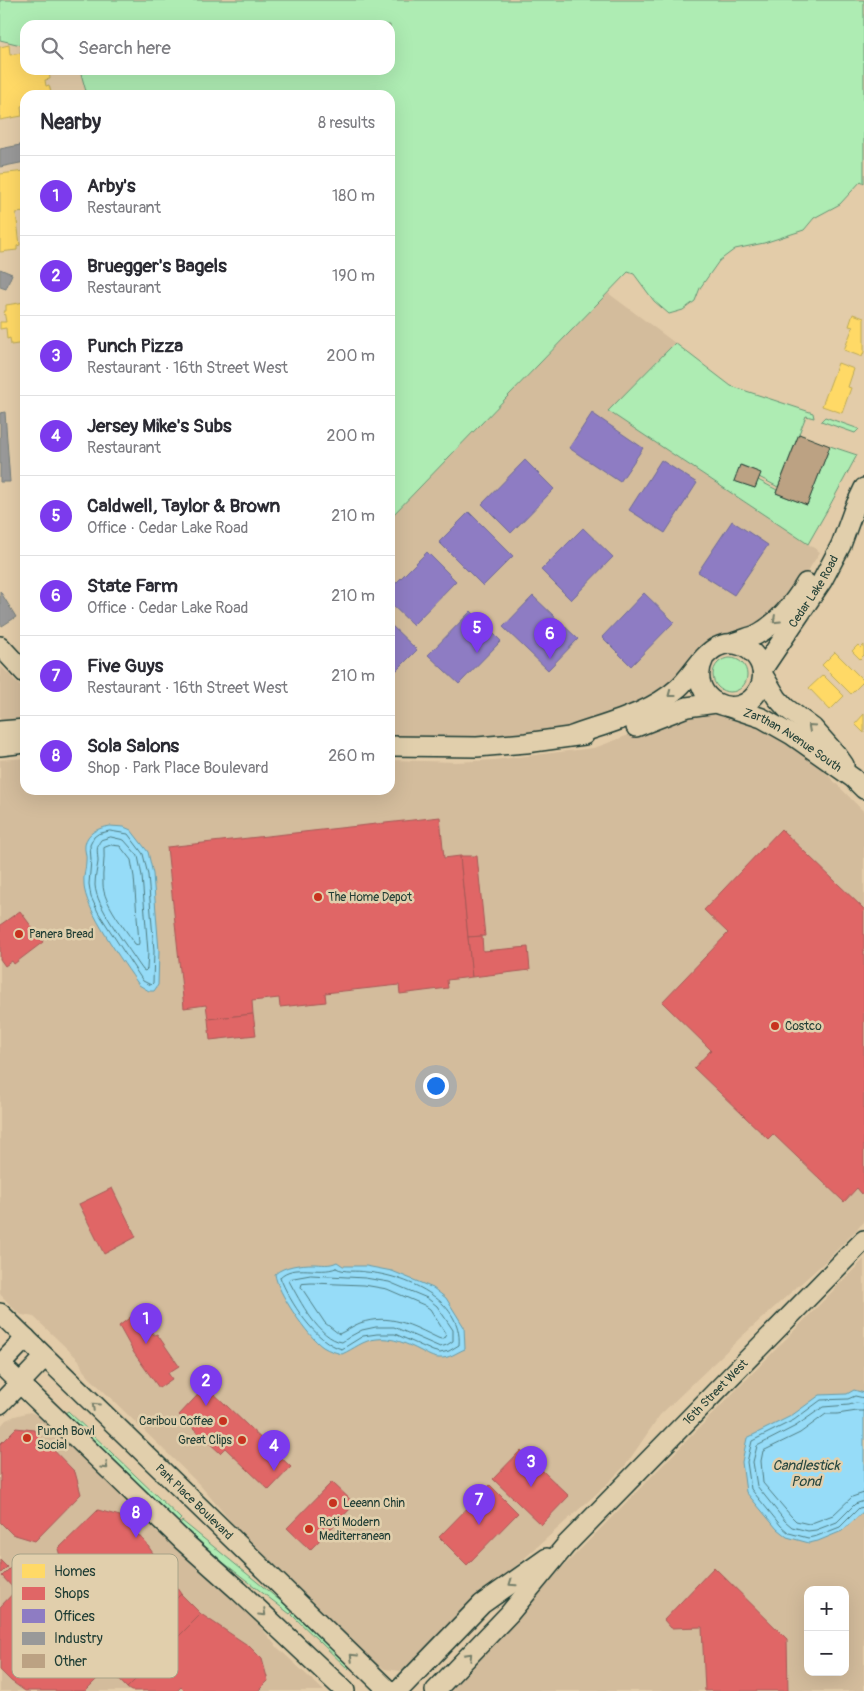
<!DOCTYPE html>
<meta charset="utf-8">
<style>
:root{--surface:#fff;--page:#f7f7f7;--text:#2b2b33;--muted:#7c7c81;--line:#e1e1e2;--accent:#7c3aed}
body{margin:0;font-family:Pangolin,sans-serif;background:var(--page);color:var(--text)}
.controls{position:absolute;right:15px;bottom:15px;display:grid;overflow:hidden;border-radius:10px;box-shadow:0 5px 20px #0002}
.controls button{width:45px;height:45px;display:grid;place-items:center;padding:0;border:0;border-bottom:1px solid var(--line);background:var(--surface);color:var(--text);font:25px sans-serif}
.you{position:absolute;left:435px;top:1085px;width:18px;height:18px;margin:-12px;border:4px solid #fff;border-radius:50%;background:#1a73e8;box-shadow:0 0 0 8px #1a73e833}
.badge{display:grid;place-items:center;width:32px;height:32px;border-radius:50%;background:var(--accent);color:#fff;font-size:16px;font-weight:700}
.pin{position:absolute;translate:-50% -41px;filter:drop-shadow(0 1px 2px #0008)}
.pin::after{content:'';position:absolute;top:26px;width:18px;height:15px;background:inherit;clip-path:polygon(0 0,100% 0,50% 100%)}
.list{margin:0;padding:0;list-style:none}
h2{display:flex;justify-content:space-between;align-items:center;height:65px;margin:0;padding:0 20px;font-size:21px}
h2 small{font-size:16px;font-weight:400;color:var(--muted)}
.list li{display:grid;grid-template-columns:32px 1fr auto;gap:15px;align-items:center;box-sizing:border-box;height:80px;padding:0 20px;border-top:1px solid var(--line)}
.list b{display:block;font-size:19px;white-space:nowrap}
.list p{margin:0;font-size:16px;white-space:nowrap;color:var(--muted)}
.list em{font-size:16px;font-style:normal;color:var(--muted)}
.icon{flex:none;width:28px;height:28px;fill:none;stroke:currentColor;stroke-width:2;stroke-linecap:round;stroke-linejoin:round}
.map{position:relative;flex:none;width:864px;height:1691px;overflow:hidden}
.search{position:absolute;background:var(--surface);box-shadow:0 5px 20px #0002;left:20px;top:20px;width:375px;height:55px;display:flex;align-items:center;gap:12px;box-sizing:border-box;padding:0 18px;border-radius:15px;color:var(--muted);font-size:19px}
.panel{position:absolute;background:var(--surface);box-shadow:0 5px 20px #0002;left:20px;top:90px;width:375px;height:705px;border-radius:15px}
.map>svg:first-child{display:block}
.built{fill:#d3bc9c;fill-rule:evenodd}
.green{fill:#aeecb3;stroke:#669474}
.water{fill:#96dcf8;stroke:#669caa}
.homes{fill:#ffd966;stroke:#bcaa57}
.shops{fill:#e06666;stroke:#a65a57}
.offices{fill:#8e7cc3;stroke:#6d6998}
.industry{fill:#999;stroke:#747d7b}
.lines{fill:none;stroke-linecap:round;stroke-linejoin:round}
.shore{stroke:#4f7d82;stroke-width:1}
.building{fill:#bca283;stroke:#1f3d34}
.minor-casing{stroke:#1f3d34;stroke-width:22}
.minor{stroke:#e1cfac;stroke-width:19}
.oneway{stroke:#767f6a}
.poi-dot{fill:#c8321e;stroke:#e1cfac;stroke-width:2}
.labels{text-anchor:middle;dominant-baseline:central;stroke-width:5;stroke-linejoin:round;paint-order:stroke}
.street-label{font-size:12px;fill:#1f3d34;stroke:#e1cfac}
.poi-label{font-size:12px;fill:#1f3d34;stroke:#e1cfac;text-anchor:start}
.water-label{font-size:14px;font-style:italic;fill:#25453e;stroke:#e1cfac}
.key{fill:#e1cfac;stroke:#a7a388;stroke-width:1}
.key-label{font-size:14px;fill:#1f3d34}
</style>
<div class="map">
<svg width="864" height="1691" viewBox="0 0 864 1691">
<rect width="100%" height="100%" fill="#e3cca9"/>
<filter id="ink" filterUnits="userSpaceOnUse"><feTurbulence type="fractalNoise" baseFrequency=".02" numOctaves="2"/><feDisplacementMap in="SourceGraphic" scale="10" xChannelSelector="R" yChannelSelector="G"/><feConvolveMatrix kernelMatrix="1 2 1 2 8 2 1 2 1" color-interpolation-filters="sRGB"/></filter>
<g filter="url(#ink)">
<g class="built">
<path d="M608 293 675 343 609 411 820 552 800 583 774 616 688 667 653 700 574 725 549 730 498 736 463 738 390 737V518Z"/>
<path d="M0 665 25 691V719L0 722Z"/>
<path d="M708 712 721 713 765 728 818 765 864 812V1222L827 1260 740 1338 660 1415 625 1466 605 1486 487 1592 407 1669 400 1671 385 1669 378 1665 309 1603 244 1537 200 1485 88 1376 83 1370 79 1360 34 1317 22 1315 17 1312 0 1294V760L25 758V790H390V760L456 762 494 760 593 748 600 746 668 720Z"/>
<path d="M864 1259V1691H448L563 1567ZM808 1590H845V1672H808Z"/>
<path d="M30 1412 42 1417 249 1613 277 1647 324 1691H0V1427L6 1420 15 1416Z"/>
</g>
<g class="green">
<path d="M0 0H864V183L861 181 840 204 814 218 804 230 764 243 735 249 719 261 700 288 695 301 683 310 669 314 654 301 634 274 628 272 390 518V95H87L80 70H390V25H25V46L0 40Z"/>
<path d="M675 343 731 386 813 413 814 418 806 416 778 487 759 477 760 473 741 465 735 481 755 488 758 480 777 490 776 493 807 505 830 446 857 455 829 507 808 544 608 411Z"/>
<path d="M825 417 859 429 855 433 821 421Z"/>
<circle cx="730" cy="675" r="17"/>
<path d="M68 1411 181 1519 178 1522 65 1413Z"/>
<path d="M182 1521 283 1603 293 1611 290 1614 224 1563 180 1524Z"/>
<path d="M294 1613 350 1666 348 1669 292 1615Z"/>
</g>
<g class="water">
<path d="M110 826 124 827 131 830 148 852 153 874 159 951 158 985 154 991H149L139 985C124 963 84 909 84 884 83 876 86 869 86 861 87 856 84 850 85 845 87 832 99 828 110 826Z"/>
<path d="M337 1262 343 1266H366L392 1271 433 1288 446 1298 464 1327 465 1349C457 1352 449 1359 439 1358 433 1358 427 1354 421 1351 407 1344 393 1337 377 1339 363 1340 354 1349 342 1354 335 1352 329 1351 323 1347 308 1337 277 1292 275 1274 284 1266 301 1264 313 1264 322 1264 329 1266 337 1262Z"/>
<path d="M854 1390 864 1393V1511L842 1531 818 1541 809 1543 787 1537 777 1529 746 1492 742 1462 747 1438 791 1416 820 1395 847 1394Z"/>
</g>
<g class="homes">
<path d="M9 45 10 55 21 53V56H25V70H49L50 79 45 80 46 86 49 85 51 92H48V95H25V105L21 106 22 116 0 120V47Z"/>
<path d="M25 171V212L16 213 20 245 17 246V250L0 252V174Z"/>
<path d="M25 302V343L11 345 10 338 7 339 6 328 0 329V322H6L4 311H6V305Z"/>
<path d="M853 314 864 318V352L862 357 844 350 853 327 849 326Z"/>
<path d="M838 363 854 369 848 387 851 388 842 413 822 406Z"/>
<path d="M858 645 861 648 864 645V655L860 659 852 651Z"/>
<path d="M835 652 864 681 851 694 822 665Z"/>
<path d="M823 675 844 696 830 710 809 688Z"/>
<path d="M864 714V733L855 724Z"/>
</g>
<g class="shops">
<path d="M440 817 444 858 460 856 472 977 447 980 448 988 400 994 399 985 325 993 326 1002 280 1007 279 998 252 1001 253 1014 208 1019 206 1005 184 1008 167 847Z"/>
<path d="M781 829 864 909V1192L862 1194 857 1188 844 1202 773 1134 768 1139 694 1068 711 1050 662 1002 728 933 704 910Z"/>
<path d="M460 856H477L485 936 468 937Z"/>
<path d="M20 911 43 942 14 964 12 961 5 966 0 959V925Z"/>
<path d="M482 936 483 951 528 947 530 970 472 977 468 937Z"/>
<path d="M253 1014 256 1035 210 1040 208 1019Z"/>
<path d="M112 1188 136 1237 104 1254 79 1204Z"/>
<path d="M137 1312 154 1335 157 1334 179 1366 168 1373 172 1379 159 1388 134 1353 119 1326Z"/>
<path d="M206 1386 291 1467 269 1490 225 1448 220 1453 179 1415Z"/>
<path d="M16 1428 34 1430 75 1472 81 1494 35 1541 12 1534 0 1522V1444Z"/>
<path d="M521 1450 569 1496 541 1525 493 1479Z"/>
<path d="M332 1482 355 1504 310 1550 287 1528Z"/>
<path d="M490 1485 518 1513 467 1565 439 1537Z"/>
<path d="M98 1510 120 1516 146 1543 181 1594 108 1668 65 1625 92 1599 64 1570 58 1549Z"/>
<path d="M0 1560 7 1567 0 1574Z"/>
<path d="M12 1566 25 1578 14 1589 2 1576Z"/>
<path d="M714 1567 787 1639 788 1691H705L702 1627 671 1628 664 1620Z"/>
<path d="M23 1583 108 1668 85 1691H25L11 1681 0 1670V1607Z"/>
<path d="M181 1594 201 1614 127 1688 108 1668Z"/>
<path d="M201 1614 249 1646 262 1659 268 1681 258 1691H185L181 1687 177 1691H131L127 1688Z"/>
</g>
<g class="offices">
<path d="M592 413 643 448 620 482 569 448Z"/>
<path d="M525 460 554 489 511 533 482 504Z"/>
<path d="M661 460 697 483 665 533 629 510Z"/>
<path d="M469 512 513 556 483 586 439 542Z"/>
<path d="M732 521 768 545 734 595 698 572Z"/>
<path d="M583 528 613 557 571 600 541 570Z"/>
<path d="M427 552 456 581 413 625 390 603V589Z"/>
<path d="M644 593 674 622 631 666 602 637Z"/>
<path d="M533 596 578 639 548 670 503 627Z"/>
<path d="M471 611 501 641 459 684 428 655Z"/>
<path d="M390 624 417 650 390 677Z"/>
</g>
<g class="industry">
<path d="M25 144V162L0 167V149Z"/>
<path d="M0 269 12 274 6 289 0 287Z"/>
<path d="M5 412 10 482H0V413Z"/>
<path d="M0 591 16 617 2 626 0 623Z"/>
</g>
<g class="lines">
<g class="shore">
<path d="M110 831 128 834 143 854 148 875 154 951 153 983 151 985 143 981 133 966 98 912 91 897 89 884 91 860 90 845 94 837 98 834Z"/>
<path d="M111 837 124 840 138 856 142 876 148 952 147 969 145 971 143 970 138 963C126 944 96 907 95 885 95 877 97 869 98 862 98 853 95 847 101 840Z"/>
<path d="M111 845 120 846 131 860 134 877 139 943 138 945 135 944C125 928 103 903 103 884 102 872 105 860 104 848Z"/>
<path d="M336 1268C345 1273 356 1270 366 1272 404 1275 463 1299 459 1345L449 1351 440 1353 433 1351 395 1334H377L363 1336 342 1349C316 1343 289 1301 280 1277 294 1263 320 1275 336 1268Z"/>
<path d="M311 1275 365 1278 389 1282 427 1298 437 1306 453 1330V1341L447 1345 440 1347 394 1327H376L362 1330 351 1336 342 1342C319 1339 300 1301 289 1281L290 1279Z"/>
<path d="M312 1283 364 1285 387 1289 424 1305 430 1309 445 1333 446 1337 441 1339 438 1338C411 1325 390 1313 360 1323 352 1326 346 1331 339 1334L325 1323 301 1287 302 1284Z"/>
<path d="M864 1398 855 1396 848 1399 821 1400 794 1420 752 1441 747 1462 751 1489 781 1526 789 1533 808 1538 817 1536 840 1527 859 1508 864 1507"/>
<path d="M864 1404 856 1403 849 1405 823 1407 796 1426 757 1446 753 1462 757 1486 785 1521 792 1527 808 1531 816 1530 837 1522 855 1504 864 1501"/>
<path d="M864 1411H857L837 1414H826L800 1433 763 1451 761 1461 763 1483 791 1516 796 1521 809 1524 833 1515 852 1497 864 1493"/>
</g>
</g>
<g class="building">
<path d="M799 434 830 446 807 505 776 493Z"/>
<path d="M740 465 761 473 755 488 734 481Z"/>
</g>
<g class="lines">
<g class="minor-casing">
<g id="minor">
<path d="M733 643C740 640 748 638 756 635 777 624 794 603 806 583"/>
<path d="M0 646 25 673"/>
<path id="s1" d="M762 670 822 581 841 545 854 509 864 488"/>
<path d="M763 675 777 698 786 708 813 728 837 755 844 765"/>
<path id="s2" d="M729 707 762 718 792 735 853 778 864 789"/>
<path d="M636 727 687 707 716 703"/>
<path d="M0 731 25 729"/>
<path d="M572 736C608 723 649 714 678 688 691 677 702 654 717 647 743 634 773 663 759 689 739 726 684 699 704 658"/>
<path d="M0 746 25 743"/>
<path d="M390 746 477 747 526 743 584 735"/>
<path id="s3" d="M0 1313 389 1691"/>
<path d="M0 1364 183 1541 239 1591 345 1691"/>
<path d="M0 1365 26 1338"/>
<path d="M0 1404 45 1357"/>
<path d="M398 1691 482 1604 547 1558"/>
<path id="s4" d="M435 1691 509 1614 566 1545 864 1240"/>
</g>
</g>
<use href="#minor" class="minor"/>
</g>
<defs><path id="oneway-chevron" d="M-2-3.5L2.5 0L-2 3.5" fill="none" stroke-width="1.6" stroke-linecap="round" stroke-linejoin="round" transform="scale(1.25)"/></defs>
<g class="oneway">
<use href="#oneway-chevron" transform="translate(776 620) rotate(137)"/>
<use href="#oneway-chevron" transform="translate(671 694) rotate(143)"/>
<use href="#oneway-chevron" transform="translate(811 727) rotate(-138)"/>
<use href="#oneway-chevron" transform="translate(95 1406) rotate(-136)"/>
<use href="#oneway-chevron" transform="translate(105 1466) rotate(44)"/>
<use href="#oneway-chevron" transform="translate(512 1583) rotate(145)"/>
<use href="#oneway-chevron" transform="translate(263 1613) rotate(44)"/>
<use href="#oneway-chevron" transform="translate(469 1656) rotate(-46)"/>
<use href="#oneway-chevron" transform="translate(353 1657) rotate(-136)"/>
</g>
</g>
<g class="poi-dot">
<circle cx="318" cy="897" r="5"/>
<circle cx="19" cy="934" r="5"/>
<circle cx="775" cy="1026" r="5"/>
<circle cx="223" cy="1421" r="5"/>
<circle cx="27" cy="1438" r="5"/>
<circle cx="242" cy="1440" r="5"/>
<circle cx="333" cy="1503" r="5"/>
<circle cx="309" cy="1529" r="5"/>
</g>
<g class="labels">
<g class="street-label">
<text stroke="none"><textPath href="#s1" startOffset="94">Cedar Lake Road</textPath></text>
<text stroke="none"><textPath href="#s2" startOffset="72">Zarthan Avenue South</textPath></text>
<text stroke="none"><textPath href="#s4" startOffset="410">16th Street West</textPath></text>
<text stroke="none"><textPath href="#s3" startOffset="271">Park Place Boulevard</textPath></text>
</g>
<g class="poi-label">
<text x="328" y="897">The Home Depot</text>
<text x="29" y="934">Panera Bread</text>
<text x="785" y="1026">Costco</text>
<text x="213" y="1421" text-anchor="end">Caribou Coffee</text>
<text x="37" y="1431">Punch Bowl<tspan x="37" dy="14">Social</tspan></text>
<text x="232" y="1440" text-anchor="end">Great Clips</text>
<text x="343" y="1503">Leeann Chin</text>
<text x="319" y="1522">Roti Modern<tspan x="319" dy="14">Mediterranean</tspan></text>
</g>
<g class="water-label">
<text x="806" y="1465">Candlestick<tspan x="806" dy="16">Pond</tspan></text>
</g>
</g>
<rect x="12" y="1554" width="166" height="124" rx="8" class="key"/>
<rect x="22" y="1564" width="23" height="14" fill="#ffd966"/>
<rect x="22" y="1587" width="23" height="13" fill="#e06666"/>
<rect x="22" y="1609" width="23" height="14" fill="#8e7cc3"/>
<rect x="22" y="1632" width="23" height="13" fill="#999"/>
<rect x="22" y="1654" width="23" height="14" fill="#bca283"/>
<g class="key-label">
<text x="54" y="1576">Homes</text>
<text x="54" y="1598">Shops</text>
<text x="54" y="1621">Offices</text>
<text x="54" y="1643">Industry</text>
<text x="54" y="1666">Other</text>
</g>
</svg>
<div class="controls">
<button>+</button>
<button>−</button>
</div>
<div class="you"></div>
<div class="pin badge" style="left:146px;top:1344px">1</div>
<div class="pin badge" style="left:206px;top:1406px">2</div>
<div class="pin badge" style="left:531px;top:1487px">3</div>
<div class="pin badge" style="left:274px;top:1471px">4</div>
<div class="pin badge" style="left:477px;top:653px">5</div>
<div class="pin badge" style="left:550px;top:659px">6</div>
<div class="pin badge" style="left:479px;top:1525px">7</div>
<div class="pin badge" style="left:136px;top:1538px">8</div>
<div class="search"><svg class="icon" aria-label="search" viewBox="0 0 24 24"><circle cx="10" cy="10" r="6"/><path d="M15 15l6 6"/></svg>Search here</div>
<section class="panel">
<h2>Nearby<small>8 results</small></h2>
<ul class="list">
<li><span class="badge">1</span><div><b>Arby's</b><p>Restaurant</p></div><em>180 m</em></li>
<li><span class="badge">2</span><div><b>Bruegger's Bagels</b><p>Restaurant</p></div><em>190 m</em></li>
<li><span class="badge">3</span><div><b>Punch Pizza</b><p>Restaurant · 16th Street West</p></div><em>200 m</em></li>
<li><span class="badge">4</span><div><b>Jersey Mike's Subs</b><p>Restaurant</p></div><em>200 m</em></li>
<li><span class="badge">5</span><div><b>Caldwell, Taylor &amp; Brown</b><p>Office · Cedar Lake Road</p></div><em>210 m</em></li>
<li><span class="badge">6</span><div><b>State Farm</b><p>Office · Cedar Lake Road</p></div><em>210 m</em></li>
<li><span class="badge">7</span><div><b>Five Guys</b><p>Restaurant · 16th Street West</p></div><em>210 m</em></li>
<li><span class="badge">8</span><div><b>Sola Salons</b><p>Shop · Park Place Boulevard</p></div><em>260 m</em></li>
</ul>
</section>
</div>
